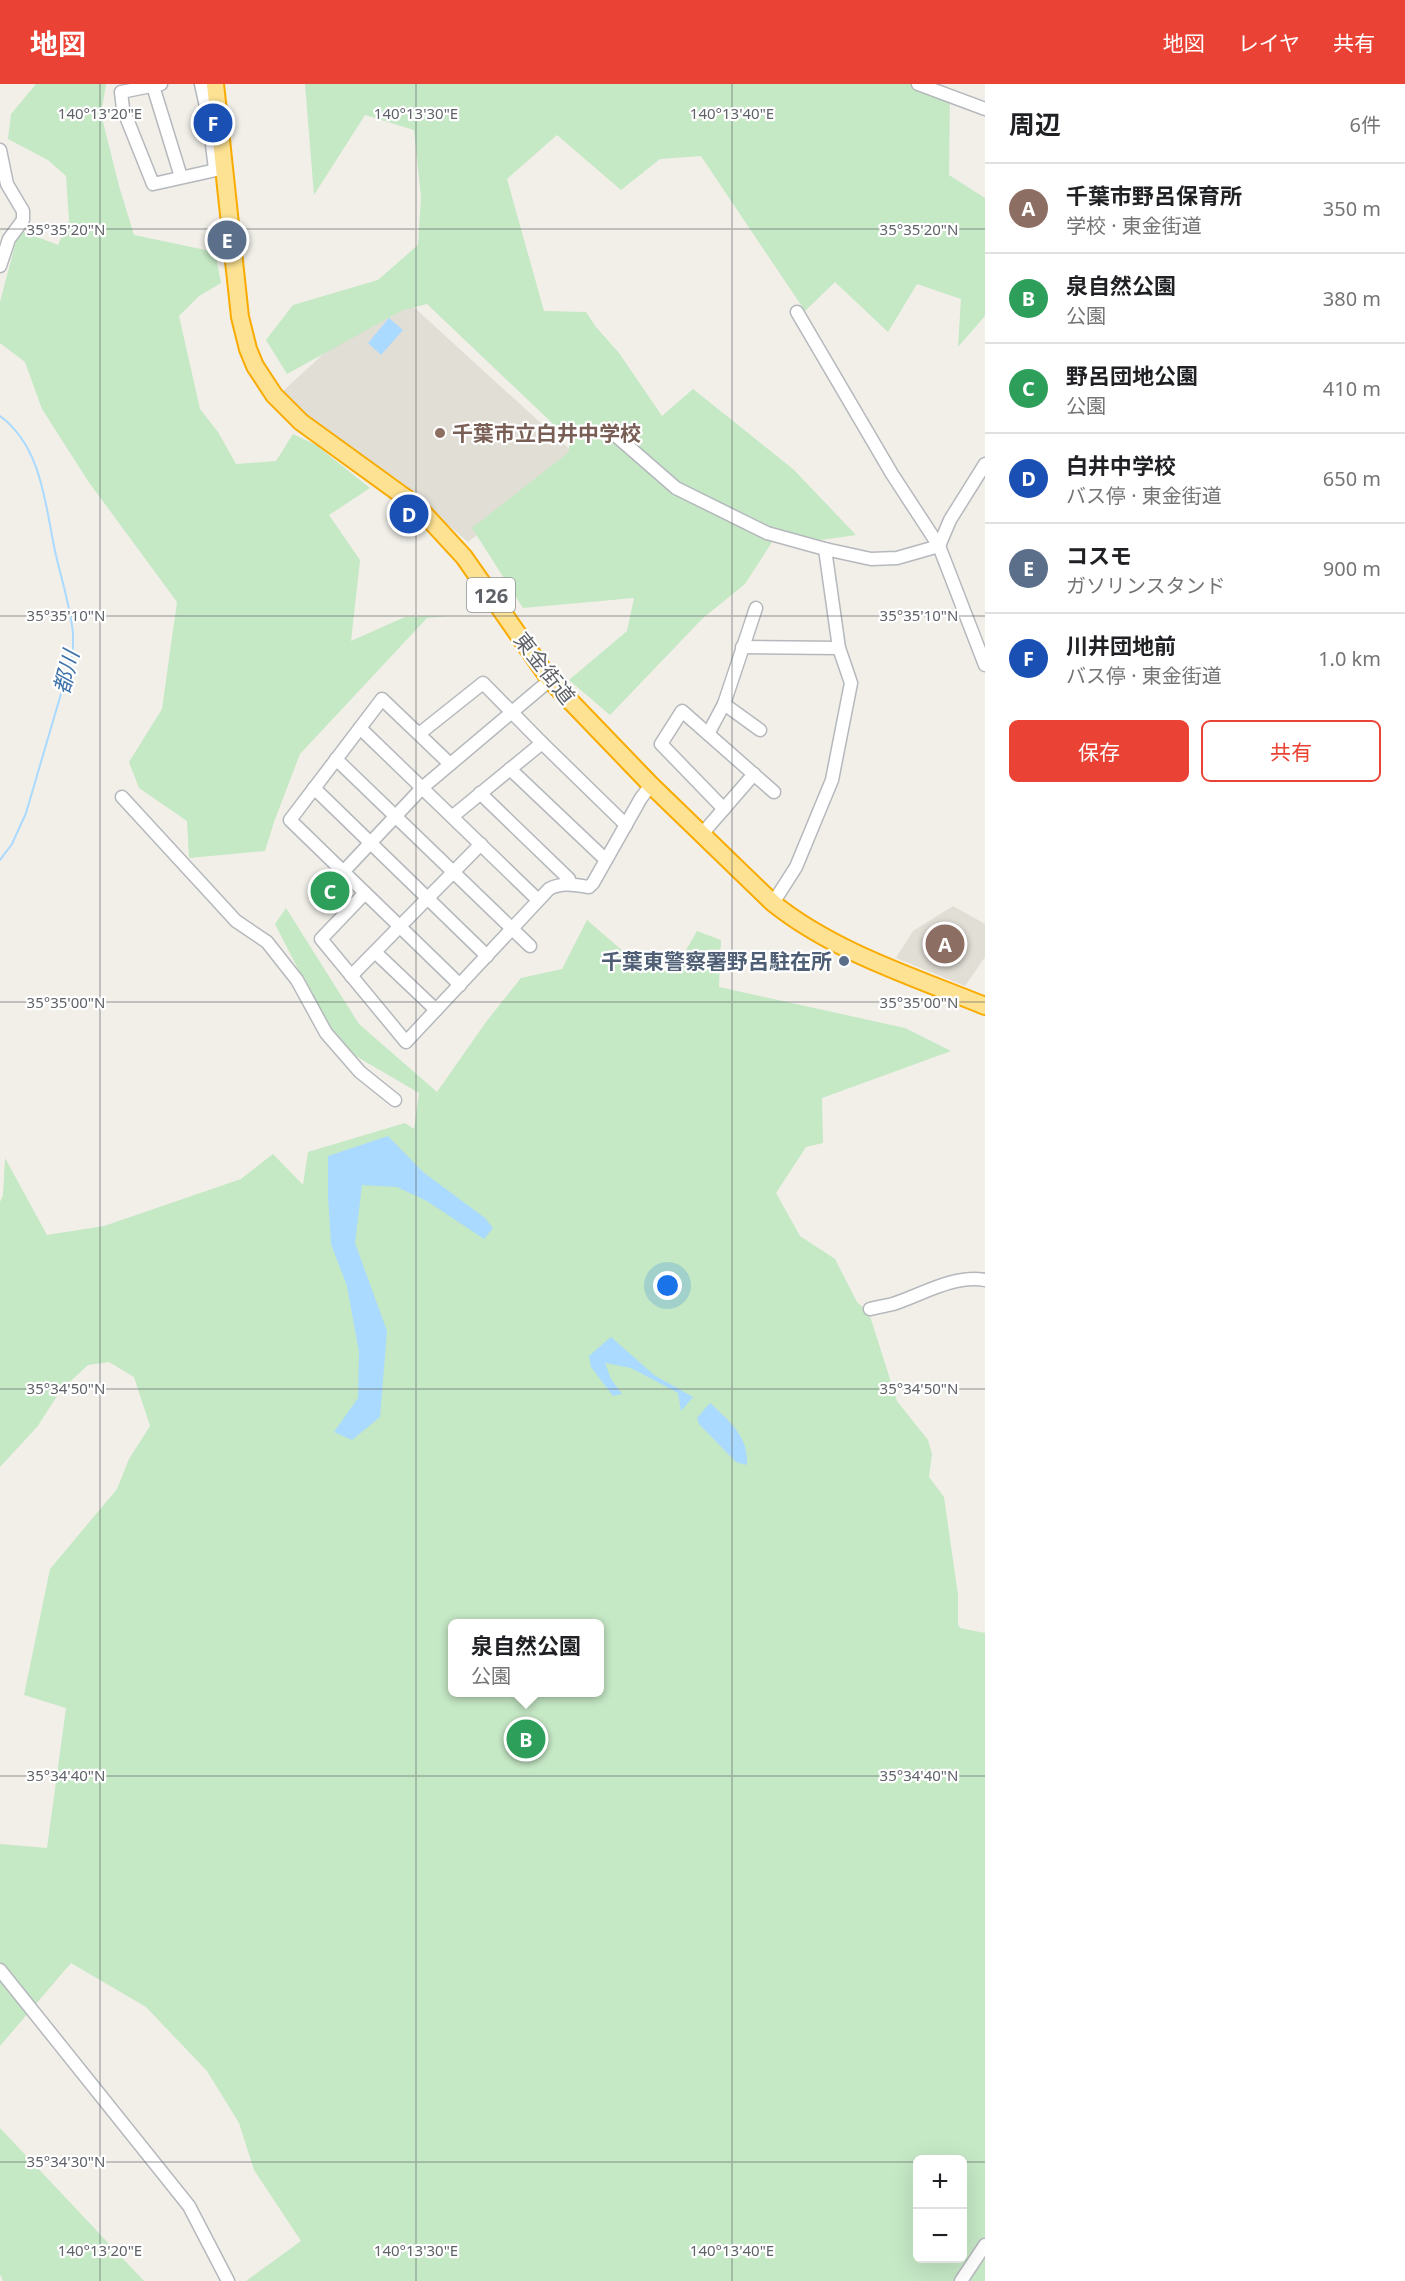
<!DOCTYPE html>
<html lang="ja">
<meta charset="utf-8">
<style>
:root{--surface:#fff;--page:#f6f6f6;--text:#202124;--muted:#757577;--line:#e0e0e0;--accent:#ea4335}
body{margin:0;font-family:"Noto Sans","Noto Sans JP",sans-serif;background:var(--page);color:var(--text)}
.controls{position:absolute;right:18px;bottom:18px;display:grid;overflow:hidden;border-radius:9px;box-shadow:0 6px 24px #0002}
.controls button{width:54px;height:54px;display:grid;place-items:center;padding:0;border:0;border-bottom:2px solid var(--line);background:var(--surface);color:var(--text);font:30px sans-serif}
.you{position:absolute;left:668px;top:1202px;width:21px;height:21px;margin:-15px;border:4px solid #fff;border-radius:50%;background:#1a73e8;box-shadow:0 0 0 9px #1a73e833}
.badge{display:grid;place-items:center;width:39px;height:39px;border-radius:50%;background:var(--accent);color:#fff;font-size:20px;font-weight:700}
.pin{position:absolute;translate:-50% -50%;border:3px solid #fff;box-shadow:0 2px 6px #0006}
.popup{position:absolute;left:448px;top:1535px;width:156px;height:78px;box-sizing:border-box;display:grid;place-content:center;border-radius:9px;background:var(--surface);filter:drop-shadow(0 2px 4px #0005);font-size:20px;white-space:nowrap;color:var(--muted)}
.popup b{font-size:22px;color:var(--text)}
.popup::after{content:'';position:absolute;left:50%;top:100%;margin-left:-12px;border:12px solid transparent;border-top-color:var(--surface)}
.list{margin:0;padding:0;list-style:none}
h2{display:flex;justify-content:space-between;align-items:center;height:78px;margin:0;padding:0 24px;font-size:26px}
h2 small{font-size:20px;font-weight:400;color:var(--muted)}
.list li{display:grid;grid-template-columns:39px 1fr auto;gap:18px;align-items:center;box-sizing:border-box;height:90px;padding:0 24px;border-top:2px solid var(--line)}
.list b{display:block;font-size:22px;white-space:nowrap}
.list p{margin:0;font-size:20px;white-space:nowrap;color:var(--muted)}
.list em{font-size:20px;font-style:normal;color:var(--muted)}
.actions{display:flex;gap:12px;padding:18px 24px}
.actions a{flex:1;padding:14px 0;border:2px solid var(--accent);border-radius:9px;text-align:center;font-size:21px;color:var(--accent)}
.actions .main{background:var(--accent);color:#fff}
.map{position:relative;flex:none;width:985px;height:2197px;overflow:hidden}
header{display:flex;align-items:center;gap:36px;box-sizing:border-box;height:84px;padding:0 30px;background:var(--accent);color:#fff}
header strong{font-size:28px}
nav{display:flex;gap:33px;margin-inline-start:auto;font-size:21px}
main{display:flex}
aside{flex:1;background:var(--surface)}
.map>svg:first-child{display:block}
.education{fill:#e1ded6}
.green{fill:#c5e8c5;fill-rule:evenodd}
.water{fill:#aadaff}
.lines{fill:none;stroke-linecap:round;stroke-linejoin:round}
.stream{stroke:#aadaff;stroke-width:2}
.minor-casing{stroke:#b5b8bc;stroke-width:15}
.highway-casing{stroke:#f9ab00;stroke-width:20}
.minor{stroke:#fff;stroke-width:12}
.highway{stroke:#fde293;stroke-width:16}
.ticks{fill:none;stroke:#5f6368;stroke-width:1.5;stroke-opacity:0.45}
.education-dot{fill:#8d6e63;stroke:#fff;stroke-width:2}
.service-dot{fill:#5c6f8a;stroke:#fff;stroke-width:2}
.labels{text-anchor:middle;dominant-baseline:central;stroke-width:4.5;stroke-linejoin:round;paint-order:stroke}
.shield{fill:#fff;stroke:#8f9295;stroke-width:1.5}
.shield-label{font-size:20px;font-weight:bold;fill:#5f6368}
.education-label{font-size:21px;font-weight:bold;fill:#785e54;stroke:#fff;text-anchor:start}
.street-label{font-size:21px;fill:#5f6368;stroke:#fff}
.service-label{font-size:21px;font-weight:bold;fill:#4e5e75;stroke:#fff;text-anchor:end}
.water-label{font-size:22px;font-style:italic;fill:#4174aa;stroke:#fff}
.ticks-label{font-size:15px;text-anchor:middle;fill:#5f6368;stroke:#fff;stroke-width:4.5;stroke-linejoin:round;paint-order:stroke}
</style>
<header>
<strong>地図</strong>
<nav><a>地図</a><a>レイヤ</a><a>共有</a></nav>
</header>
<main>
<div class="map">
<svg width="985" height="2197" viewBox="0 0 985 2197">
<rect width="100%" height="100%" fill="#f1efe8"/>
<g class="education">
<path d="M394 205 578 373 468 458 420 417 296 325 283 307Z"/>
<path d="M953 822 985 840V873L965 902 896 874 913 847Z"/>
</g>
<g class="green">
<path d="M36 0H106L101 30 119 102 134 151 215 168 221 199 199 212 179 232 200 325 218 348 236 380 276 377 293 350 316 361 370 404 329 431 360 476 351 557 405 533 447 532 427 534 300 670 274 738 265 767 189 774 187 737 139 704 129 678 162 625 177 518 88 397 42 325 25 278 0 259V218L19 146 58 161 69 136 66 92 48 76 8 55 11 30Z"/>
<path d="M305 0H928L950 8 949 91 985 114V232L958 263 961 215 917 200 888 248 835 198 805 227 701 72 660 75 621 106 557 51 507 95 544 227 586 228 596 243 619 269 662 332 693 305 793 385 856 451 814 457 779 447 745 500 703 534 610 631 569 596 627 547 634 514 523 524 472 444 569 368V355L427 220 403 226 287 290 266 256 293 221 378 196 418 161 421 113 414 46 365 31 314 111Z"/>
<path d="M336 784 349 797 328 818 315 796Z"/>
<path d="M286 824 359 940 437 1008 486 938 521 894 562 885 587 836 632 875 673 889 697 847 721 856 719 903 905 944 951 967 822 1014 823 1059 806 1063 776 1109 800 1152 835 1175 857 1218 869 1229 897 1317 928 1356 932 1370 929 1393 944 1413 958 1511V1540L960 1544 985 1549V2197H246L301 2157 254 2086 239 2039 207 1987 146 1923 71 1879 0 1962V1760L47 1764 66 1624 24 1611 50 1485 117 1405 129 1375 150 1342 134 1293 109 1278 88 1281 61 1306 37 1343 0 1383V1118L3 1111 5 1074 47 1151 104 1142 241 1095 273 1070 303 1101 308 1068 405 1039 414 1045 419 1009 337 961 275 840ZM452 1540H600V1608H452ZM918 2076H962V2174H918Z"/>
<path d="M0 2044 144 2197H3L0 2190Z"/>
</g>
<g class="water">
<path d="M389 234 403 246 381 271 368 259Z"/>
<path d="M388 1052 423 1088 485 1134 493 1144 484 1155 427 1117 397 1103 362 1101 355 1159 387 1247 380 1333 352 1356 334 1348 358 1314 359 1268 347 1202 331 1160 328 1112V1072Z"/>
<path d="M611 1253 654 1291 693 1313 681 1327 678 1309 631 1284 605 1279 611 1295 622 1310 613 1312 591 1283 589 1272Z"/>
<path d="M710 1319C729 1337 749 1352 747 1381L736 1378 699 1340 697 1334Z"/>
</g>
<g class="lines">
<path class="stream" d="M0 332C42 363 45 420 55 467 61 494 70 521 73 549V569L26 729 12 760 0 776"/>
<g class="minor-casing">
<g id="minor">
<path d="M161 0 121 8 123 25 153 100 225 84"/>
<path d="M201 0 209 36 215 85"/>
<path d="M918 0 985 25"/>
<path d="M153 2 181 93"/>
<path d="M0 66 7 100 23 127V136L9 155 0 182"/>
<path d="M797 228 892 390 939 462 985 581"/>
<path d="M614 350 676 404 767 449 825 465 871 475 897 474 939 462 950 436 985 380"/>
<path d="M742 563 839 564"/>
<path d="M724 620 760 646"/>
<path d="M360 644 538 816"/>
<path d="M419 650 483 599 542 659 626 741"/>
<path d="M708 650 724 620 756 524"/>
<path d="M336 675 530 862"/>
<path d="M450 680 382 615 290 736 460 901"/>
<path d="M510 685 606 776"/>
<path d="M314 704 487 872"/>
<path d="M480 709 569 795 570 800"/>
<path d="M122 713 236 837 267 858 297 896 326 949 360 988 395 1016"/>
<path d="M724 725 661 660 682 627 774 708"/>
<path d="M453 732 542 659"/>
<path d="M702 750 754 690"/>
<path d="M344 787 422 704 550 596"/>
<path d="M365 809 321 855 406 958 549 805C562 798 575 801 589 803L593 799 641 714 651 701"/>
<path d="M773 819 796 783 832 696 851 599 839 564 825 465"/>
<path d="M375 868 436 926"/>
<path d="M351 892 481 760"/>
<path d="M870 1225C877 1223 885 1222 893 1220 921 1211 955 1190 985 1196"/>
<path d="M0 1886 189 2122 228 2197"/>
<path d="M961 2197 985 2161"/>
</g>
</g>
<g class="highway-casing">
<path id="highway" d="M215 0 240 233 248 265 255 282 274 311 301 338 417 422 464 473 550 596 651 701 773 819C834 868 914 893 985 922"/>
</g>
<use href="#minor" class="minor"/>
<use href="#highway" class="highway"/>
</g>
<path class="ticks" d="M100 0V2197M416 0V2197M732 0V2197M0 145H985M0 532H985M0 918H985M0 1305H985M0 1692H985M0 2078H918M962 2078H985"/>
<circle class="education-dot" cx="440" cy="349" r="6"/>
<circle class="service-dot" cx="844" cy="877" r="6"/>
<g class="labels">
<rect class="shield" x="467" y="494" width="48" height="34" rx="4.5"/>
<g class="shield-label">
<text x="491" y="511">126</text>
</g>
<g class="education-label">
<text x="452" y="349">千葉市立白井中学校</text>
</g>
<g class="street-label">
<text transform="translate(545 584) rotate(52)">東金街道</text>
</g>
<g class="service-label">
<text x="832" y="877">千葉東警察署野呂駐在所</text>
</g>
<g class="water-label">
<text transform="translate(65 588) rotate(-76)">都川</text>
</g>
</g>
<g class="ticks-label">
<text x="100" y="35">140°13'20"E</text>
<text x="416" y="35">140°13'30"E</text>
<text x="732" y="35">140°13'40"E</text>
<text x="66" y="151">35°35'20"N</text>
<text x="919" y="151">35°35'20"N</text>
<text x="66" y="537">35°35'10"N</text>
<text x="919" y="537">35°35'10"N</text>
<text x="66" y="924">35°35'00"N</text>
<text x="919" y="924">35°35'00"N</text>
<text x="66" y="1310">35°34'50"N</text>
<text x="919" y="1310">35°34'50"N</text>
<text x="66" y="1697">35°34'40"N</text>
<text x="919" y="1697">35°34'40"N</text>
<text x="66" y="2083">35°34'30"N</text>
<text x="100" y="2172">140°13'20"E</text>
<text x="416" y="2172">140°13'30"E</text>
<text x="732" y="2172">140°13'40"E</text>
</g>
</svg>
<div class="controls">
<button>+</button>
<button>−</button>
</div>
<div class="you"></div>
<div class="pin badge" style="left:945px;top:860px;background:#8d6e63">A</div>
<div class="pin badge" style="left:526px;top:1655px;background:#2e9e5b">B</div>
<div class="popup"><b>泉自然公園</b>公園</div>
<div class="pin badge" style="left:330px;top:807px;background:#2e9e5b">C</div>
<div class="pin badge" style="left:409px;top:430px;background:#1a4fb4">D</div>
<div class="pin badge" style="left:227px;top:156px;background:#5c6f8a">E</div>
<div class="pin badge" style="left:213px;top:39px;background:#1a4fb4">F</div>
</div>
<aside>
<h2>周辺<small>6件</small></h2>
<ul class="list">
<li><span class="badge" style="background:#8d6e63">A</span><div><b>千葉市野呂保育所</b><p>学校 · 東金街道</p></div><em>350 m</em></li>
<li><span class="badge" style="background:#2e9e5b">B</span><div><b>泉自然公園</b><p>公園</p></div><em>380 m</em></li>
<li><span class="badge" style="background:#2e9e5b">C</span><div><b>野呂団地公園</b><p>公園</p></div><em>410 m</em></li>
<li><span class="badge" style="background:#1a4fb4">D</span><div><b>白井中学校</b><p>バス停 · 東金街道</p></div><em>650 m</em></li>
<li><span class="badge" style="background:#5c6f8a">E</span><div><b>コスモ</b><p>ガソリンスタンド</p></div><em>900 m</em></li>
<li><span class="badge" style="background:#1a4fb4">F</span><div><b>川井団地前</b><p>バス停 · 東金街道</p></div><em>1.0 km</em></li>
</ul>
<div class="actions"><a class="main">保存</a><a>共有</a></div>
</aside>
</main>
